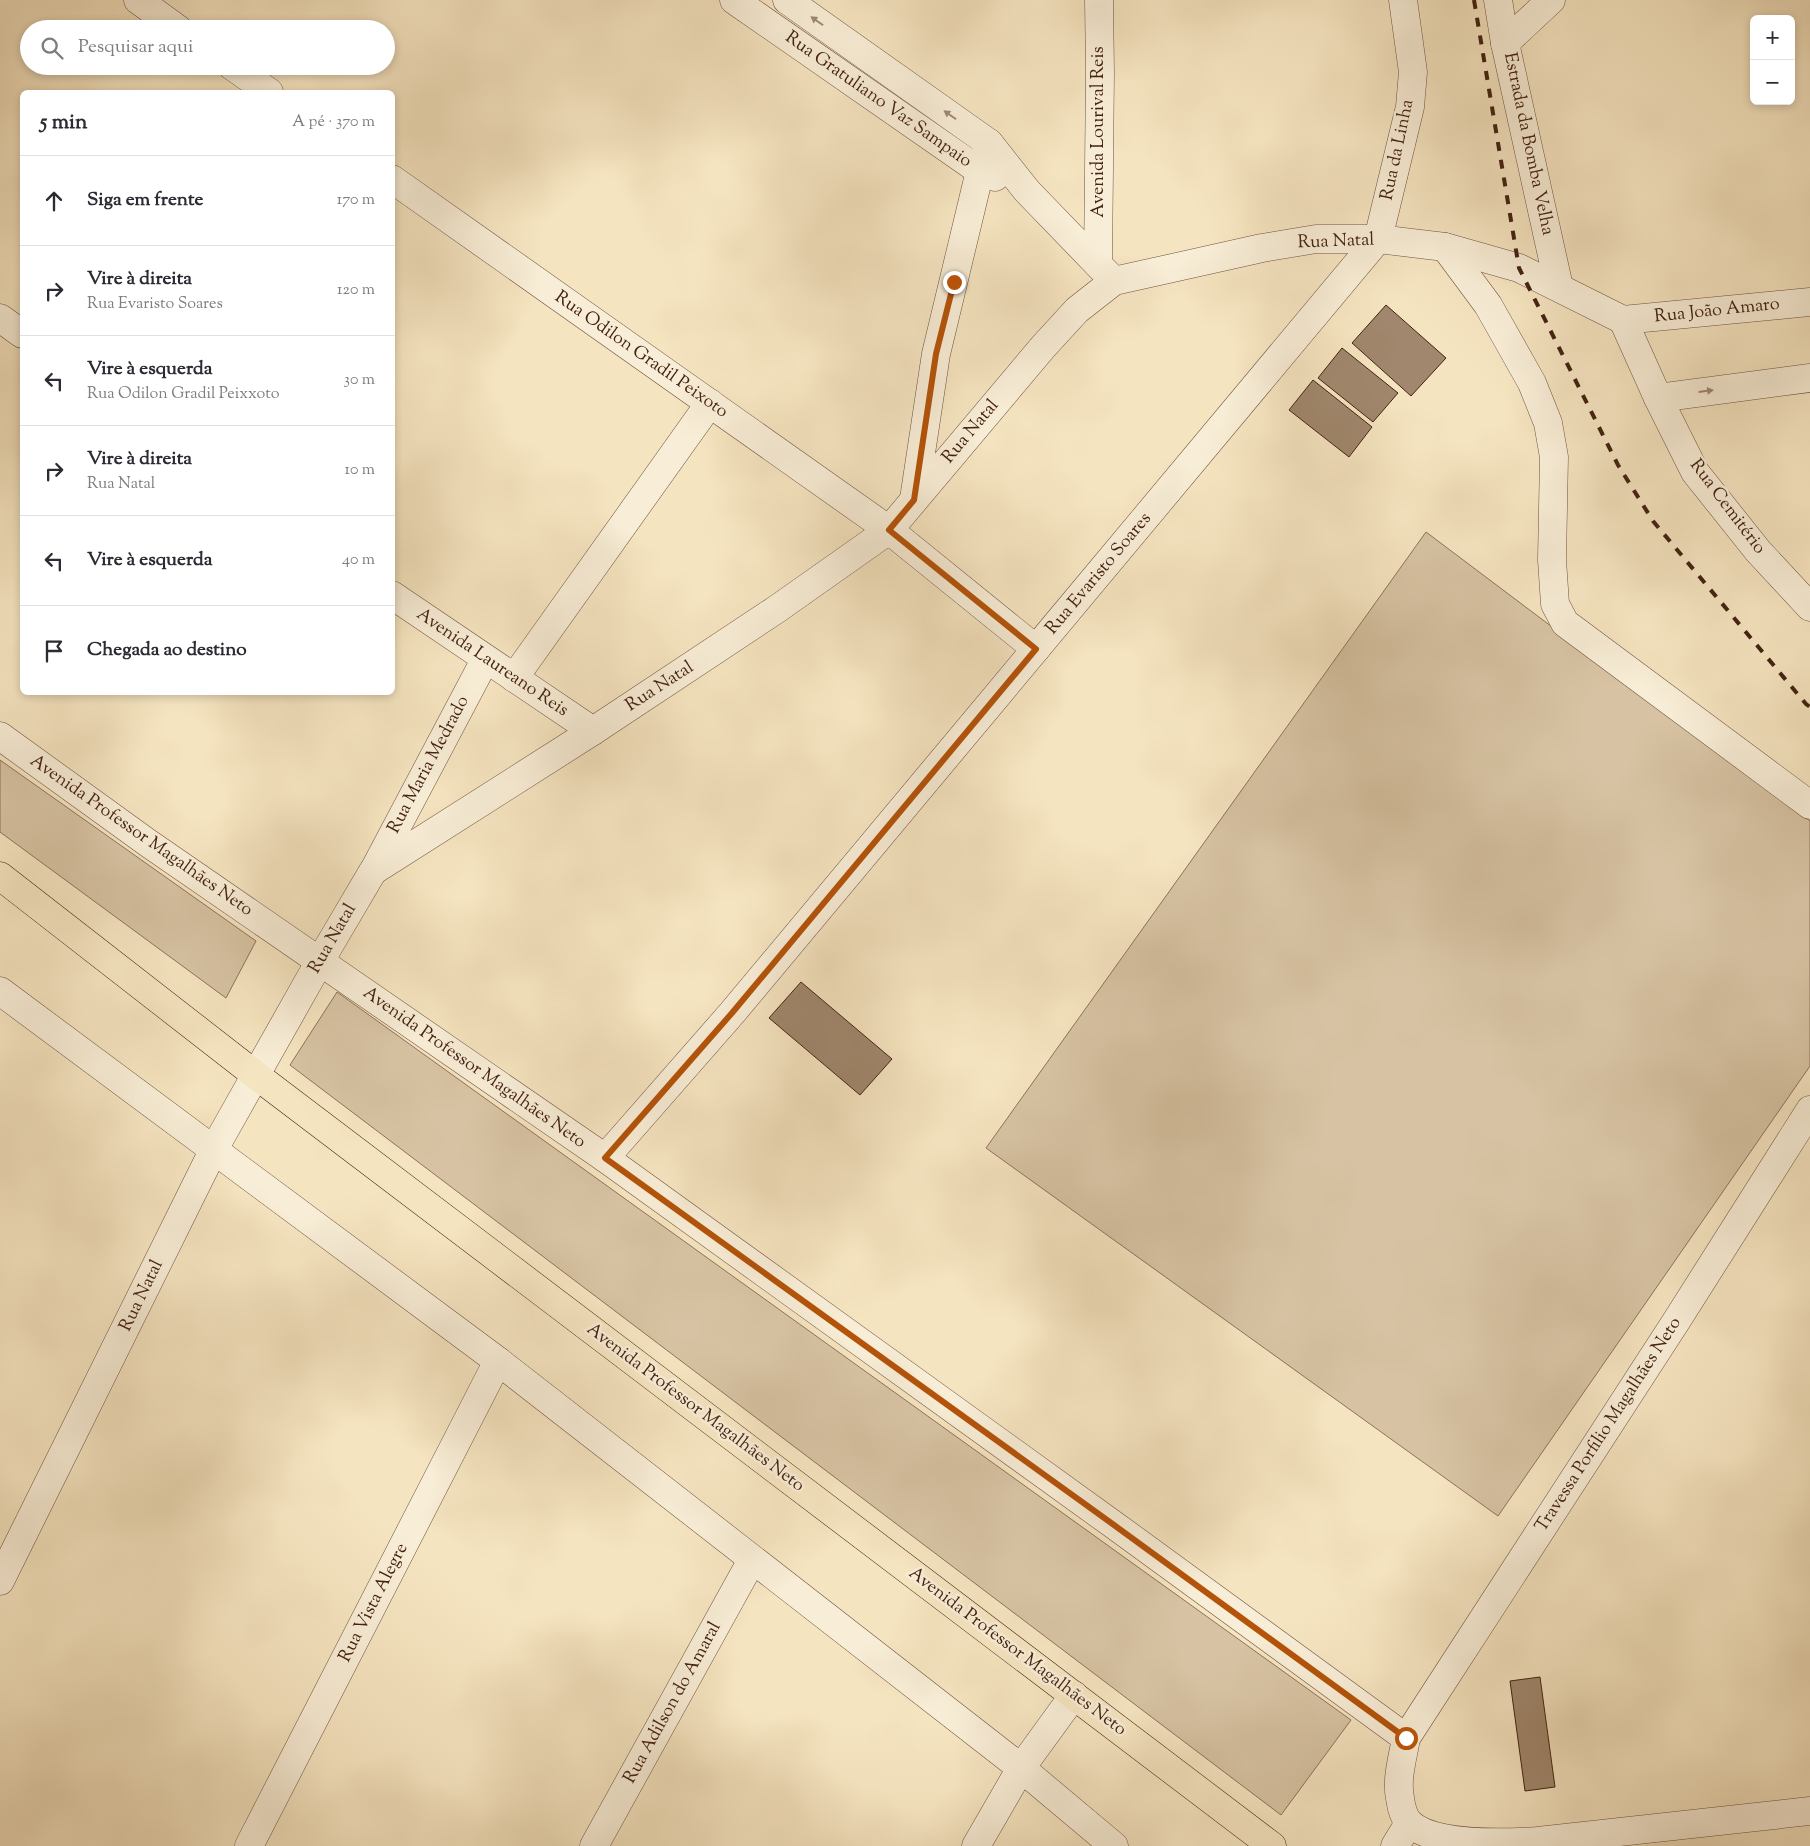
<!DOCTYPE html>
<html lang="pt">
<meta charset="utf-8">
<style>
:root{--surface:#fff;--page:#f7f7f7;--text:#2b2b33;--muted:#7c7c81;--line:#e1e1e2}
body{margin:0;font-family:"Sorts Mill Goudy",serif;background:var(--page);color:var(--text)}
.controls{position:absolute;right:15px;top:15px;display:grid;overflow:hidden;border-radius:8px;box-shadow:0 2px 8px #0003}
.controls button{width:45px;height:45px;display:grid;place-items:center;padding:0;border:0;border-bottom:1px solid var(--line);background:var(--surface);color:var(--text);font:25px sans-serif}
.stop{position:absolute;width:15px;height:15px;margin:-11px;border:4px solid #b45309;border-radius:50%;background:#fff}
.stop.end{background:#b45309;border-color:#fff;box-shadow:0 1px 5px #0008}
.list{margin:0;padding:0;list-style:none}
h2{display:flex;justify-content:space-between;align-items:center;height:65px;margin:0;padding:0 20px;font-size:21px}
h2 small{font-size:16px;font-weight:400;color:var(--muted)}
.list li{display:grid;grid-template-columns:32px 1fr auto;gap:15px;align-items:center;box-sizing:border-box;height:90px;padding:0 20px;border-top:1px solid var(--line)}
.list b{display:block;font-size:19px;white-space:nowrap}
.list p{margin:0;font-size:16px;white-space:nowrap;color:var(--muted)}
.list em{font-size:16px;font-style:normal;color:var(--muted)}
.icon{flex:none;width:28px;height:28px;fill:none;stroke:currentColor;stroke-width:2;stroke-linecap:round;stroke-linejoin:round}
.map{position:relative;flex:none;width:1810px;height:1846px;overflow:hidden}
.search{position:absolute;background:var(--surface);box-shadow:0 2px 8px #0003;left:20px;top:20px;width:375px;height:55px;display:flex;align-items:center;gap:12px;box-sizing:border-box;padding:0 18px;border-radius:28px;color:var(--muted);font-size:19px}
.panel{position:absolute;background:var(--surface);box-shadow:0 2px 8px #0003;left:20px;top:90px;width:375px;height:605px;border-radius:8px}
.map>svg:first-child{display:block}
.green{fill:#d7c3a3;stroke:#8e725b}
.building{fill:#a0876d;stroke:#442213}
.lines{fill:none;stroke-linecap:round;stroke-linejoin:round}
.minor-casing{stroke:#70523e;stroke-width:29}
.major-casing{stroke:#442213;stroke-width:29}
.minor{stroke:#f8edd6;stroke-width:28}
.major{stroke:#f5e4c0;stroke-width:28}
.rail{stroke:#442213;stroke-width:4;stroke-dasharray:9 9;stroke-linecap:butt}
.oneway{fill:#9e8874}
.route{stroke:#b45309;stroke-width:6}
.labels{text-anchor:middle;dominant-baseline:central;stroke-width:5;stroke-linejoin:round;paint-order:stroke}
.street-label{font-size:18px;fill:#442213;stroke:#f8edd6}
</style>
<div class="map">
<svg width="1810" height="1846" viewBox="0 0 1810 1846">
<rect width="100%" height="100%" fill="#f5e4c0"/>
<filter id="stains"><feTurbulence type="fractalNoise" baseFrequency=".004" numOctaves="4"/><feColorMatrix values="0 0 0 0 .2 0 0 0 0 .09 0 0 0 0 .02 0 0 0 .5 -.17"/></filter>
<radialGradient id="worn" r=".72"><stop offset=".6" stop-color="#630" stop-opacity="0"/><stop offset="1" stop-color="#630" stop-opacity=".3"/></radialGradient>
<g class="green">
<path d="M1426 532 1810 821V1066L1498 1516 986 1148Z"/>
<path d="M0 760 256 941 226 998 0 832Z"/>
<path d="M337 992 1351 1720 1281 1815 290 1065Z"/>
</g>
<g class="building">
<path d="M1386 305 1446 358 1411 396 1352 343Z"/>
<path d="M1342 348 1398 393 1373 422 1318 378Z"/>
<path d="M1313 380 1372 427 1349 457 1289 410Z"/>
<path d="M801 982 892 1059 860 1095 769 1018Z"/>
<path d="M1540 1677 1555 1787 1525 1791 1510 1681Z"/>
</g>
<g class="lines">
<g class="minor-casing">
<g id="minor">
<path d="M138 0 178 29"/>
<path d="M734 0 980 171 995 177"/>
<path d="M787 0 989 143 1027 191 1114 281"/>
<path d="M1498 0 1505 43 1559 287"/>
<path d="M1505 43 1551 0"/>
<path d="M232 66 269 92"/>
<path d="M392 179 889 530 1036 649"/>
<path d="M1445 247 1488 305 1532 383 1548 423 1554 457 1552 560 1555 604 1565 623 1810 805"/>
<path d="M1098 264 1100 72 1099 0"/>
<path d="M0 318 22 334"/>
<path d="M1623 320 1658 398 1695 472 1758 551 1810 607"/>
<path d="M1623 320 1810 302"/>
<path d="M1658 398 1810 378"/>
<path d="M914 499 936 354 980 171 989 143"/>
<path d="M392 595 593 731"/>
<path d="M514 678 710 403"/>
<path d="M0 736 148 843 605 1158 1114 1525 1406 1738"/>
<path d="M374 870 485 660"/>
<path d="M0 991 498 1361 1021 1768 1114 1846"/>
<path d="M1810 1110 1677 1320 1406 1738C1403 1757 1396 1779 1400 1798 1401 1806 1404 1817 1409 1823 1434 1846 1505 1843 1538 1841L1810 1811"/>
<path d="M605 1158 732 1013 1378 239 1410 107 1413 72 1403 0"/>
<path d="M0 1581 214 1149 320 961 373 871 593 731 777 609 889 530 1043 347 1077 310 1114 281 1262 248 1316 239H1378L1445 247 1519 268 1623 320"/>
<path d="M249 1846 498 1361"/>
<path d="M594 1846 752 1560"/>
<path d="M976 1846 1021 1768 1074 1695"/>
<path d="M1395 1846 1409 1823"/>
</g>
</g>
<g class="major-casing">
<path id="major" d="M0 876 257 1076 1272 1846"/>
</g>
<use href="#minor" class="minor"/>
<use href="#major" class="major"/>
<path class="rail" d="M1474 0 1519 268 1618 465 1653 521 1806 704 1810 707"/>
</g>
<defs><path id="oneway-solid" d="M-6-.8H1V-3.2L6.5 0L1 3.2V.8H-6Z" transform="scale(1.25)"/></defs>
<g class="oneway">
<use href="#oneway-solid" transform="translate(817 21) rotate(-145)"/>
<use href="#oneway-solid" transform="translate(950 115) rotate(-145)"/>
<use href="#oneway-solid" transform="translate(1706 391) rotate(-7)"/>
</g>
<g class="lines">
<path class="route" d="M954 282 936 354 914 500 889 530 1036 649 732 1013 605 1158 1114 1525 1406 1738"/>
</g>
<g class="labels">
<g class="street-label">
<text transform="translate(878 100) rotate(35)">Rua Gratuliano Vaz Sampaio</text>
<text transform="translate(1099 132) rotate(-90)">Avenida Lourival Reis</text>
<text transform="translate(1528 144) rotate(78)">Estrada da Bomba Velha</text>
<text transform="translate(1398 150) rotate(-78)">Rua da Linha</text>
<text transform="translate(1336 242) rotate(-2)">Rua Natal</text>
<text transform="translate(1717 311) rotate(-6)">Rua João Amaro</text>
<text transform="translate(641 355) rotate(35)">Rua Odilon Gradil Peixoto</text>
<text transform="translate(971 432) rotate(-50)">Rua Natal</text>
<text transform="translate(1727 507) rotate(53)">Rua Cemitério</text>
<text transform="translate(1099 574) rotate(-50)">Rua Evaristo Soares</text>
<text transform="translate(492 663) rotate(34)">Avenida Laureano Reis</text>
<text transform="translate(660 687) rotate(-33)">Rua Natal</text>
<text transform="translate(429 765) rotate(-62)">Rua Maria Medrado</text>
<text transform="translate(141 836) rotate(35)">Avenida Professor Magalhães Neto</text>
<text transform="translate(333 939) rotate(-60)">Rua Natal</text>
<text transform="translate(474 1068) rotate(35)">Avenida Professor Magalhães Neto</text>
<text transform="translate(142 1296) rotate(-64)">Rua Natal</text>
<text transform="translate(695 1408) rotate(37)">Avenida Professor Magalhães Neto</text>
<text transform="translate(1609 1425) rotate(-57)">Travessa Porfilio Magalhães Neto</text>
<text transform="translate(374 1603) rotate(-63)">Rua Vista Alegre</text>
<text transform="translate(1017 1652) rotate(37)">Avenida Professor Magalhães Neto</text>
<text transform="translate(673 1703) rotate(-61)">Rua Adilson do Amaral</text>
</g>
</g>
<rect width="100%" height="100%" filter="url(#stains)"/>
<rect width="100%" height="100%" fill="url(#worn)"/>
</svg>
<div class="controls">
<button>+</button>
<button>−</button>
</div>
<div class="stop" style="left:1406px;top:1738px"></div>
<div class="stop end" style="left:954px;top:282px"></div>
<div class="search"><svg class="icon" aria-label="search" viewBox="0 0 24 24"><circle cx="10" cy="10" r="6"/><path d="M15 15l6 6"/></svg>Pesquisar aqui</div>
<section class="panel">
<h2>5 min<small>A pé · 370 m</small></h2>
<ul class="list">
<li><svg class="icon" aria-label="ahead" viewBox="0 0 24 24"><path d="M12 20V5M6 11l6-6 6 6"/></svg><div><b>Siga em frente</b></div><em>170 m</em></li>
<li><svg class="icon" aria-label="right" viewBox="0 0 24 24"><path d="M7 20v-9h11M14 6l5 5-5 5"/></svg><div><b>Vire à direita</b><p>Rua Evaristo Soares</p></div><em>120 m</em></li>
<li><svg class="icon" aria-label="left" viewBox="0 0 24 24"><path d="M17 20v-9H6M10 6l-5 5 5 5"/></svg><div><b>Vire à esquerda</b><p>Rua Odilon Gradil Peixxoto</p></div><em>30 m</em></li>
<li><svg class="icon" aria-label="right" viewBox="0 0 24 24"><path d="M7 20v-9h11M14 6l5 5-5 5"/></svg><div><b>Vire à direita</b><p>Rua Natal</p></div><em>10 m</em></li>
<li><svg class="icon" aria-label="left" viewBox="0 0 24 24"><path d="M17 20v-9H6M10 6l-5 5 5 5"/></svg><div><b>Vire à esquerda</b></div><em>40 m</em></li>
<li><svg class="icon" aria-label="arrive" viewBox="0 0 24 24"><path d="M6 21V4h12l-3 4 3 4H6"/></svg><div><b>Chegada ao destino</b></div></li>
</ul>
</section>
</div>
